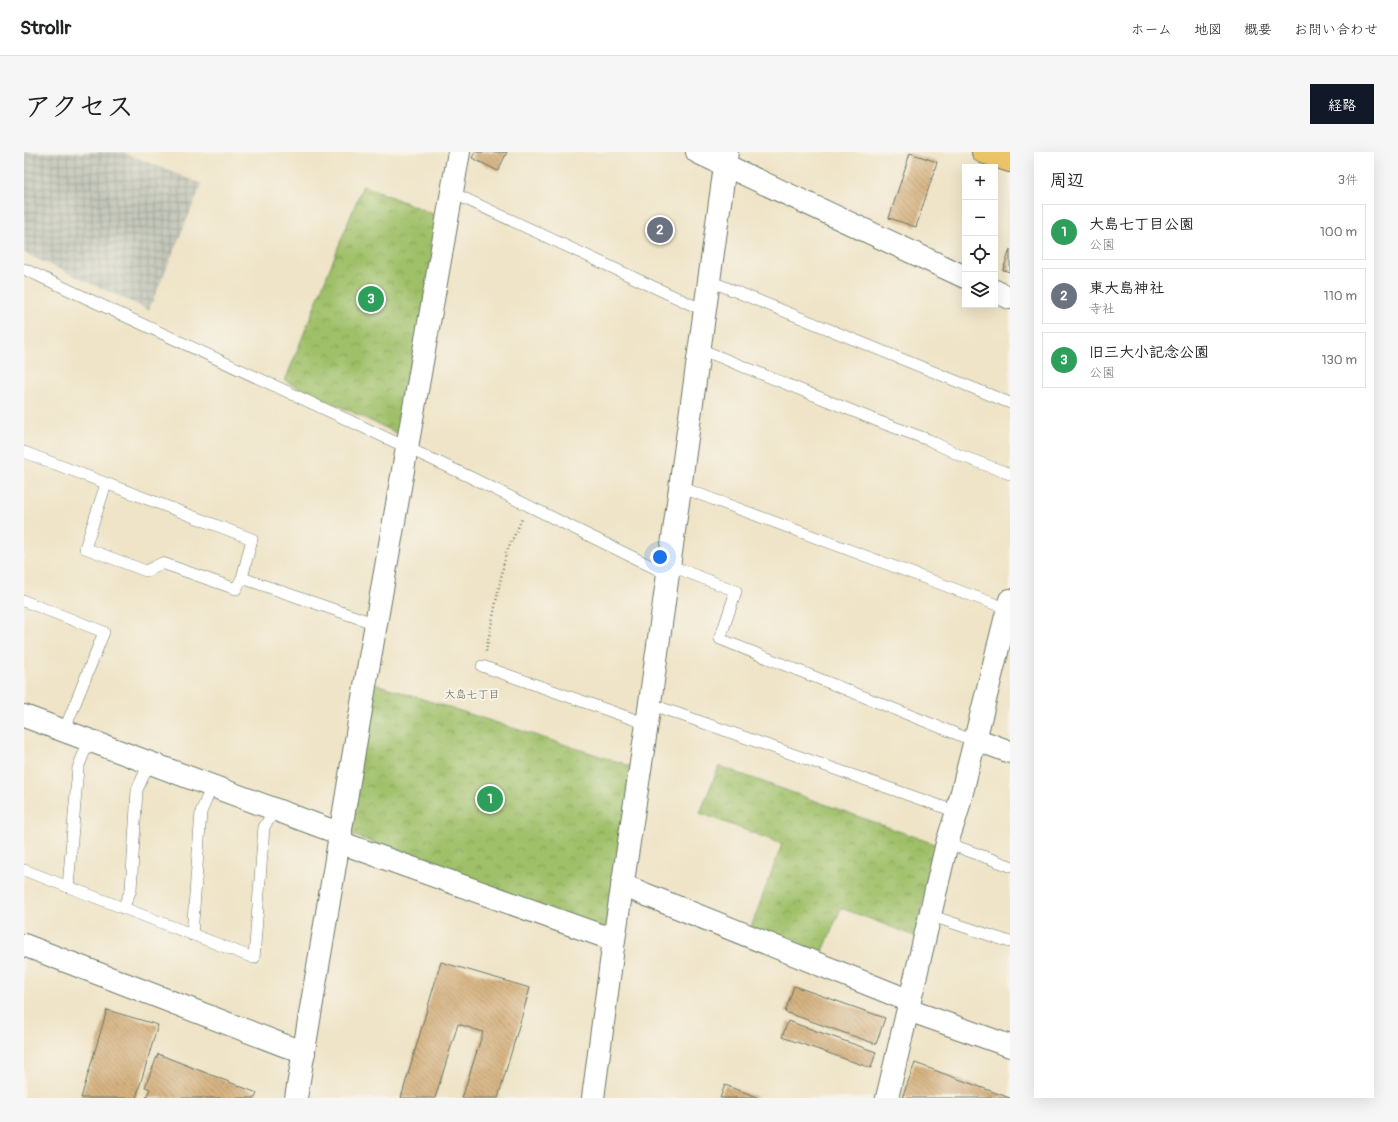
<!DOCTYPE html>
<html lang="ja">
<meta charset="utf-8">
<style>
:root{--surface:#fff;--page:#f6f6f6;--text:#202124;--muted:#757577;--line:#e0e0e0;--accent:#111827}
body{margin:0;font-family:Pangolin,"Klee One",sans-serif;background:var(--page);color:var(--text)}
.controls{position:absolute;right:12px;top:12px;display:grid;overflow:hidden;border-radius:0px;box-shadow:0 4px 16px #0002}
.controls button{width:36px;height:36px;display:grid;place-items:center;padding:0;border:0;border-bottom:1px solid var(--line);background:var(--surface);color:var(--text);font:20px sans-serif}
.you{position:absolute;left:636px;top:405px;width:14px;height:14px;margin:-10px;border:3px solid #fff;border-radius:50%;background:#1a73e8;box-shadow:0 0 0 6px #1a73e833}
.badge{display:grid;place-items:center;width:26px;height:26px;border-radius:50%;background:var(--accent);color:#fff;font-size:13px;font-weight:700}
.pin{position:absolute;translate:-50% -50%;border:2px solid #fff;box-shadow:0 1px 4px #0006}
.list{margin:0;padding:0;list-style:none}
h2{display:flex;justify-content:space-between;align-items:center;height:52px;margin:0;padding:0 16px;font-size:17px}
h2 small{font-size:13px;font-weight:400;color:var(--muted)}
.list li{display:grid;grid-template-columns:26px 1fr auto;gap:12px;align-items:center;box-sizing:border-box;height:56px;margin:0 8px 8px;padding:0 8px;border:1px solid var(--line);border-radius:0px}
.list b{display:block;font-size:15px;white-space:nowrap}
.list p{margin:0;font-size:13px;white-space:nowrap;color:var(--muted)}
.list em{font-size:13px;font-style:normal;color:var(--muted)}
.icon{flex:none;width:22px;height:22px;fill:none;stroke:currentColor;stroke-width:2;stroke-linecap:round;stroke-linejoin:round}
.map{position:relative;flex:none;width:986px;height:946px;overflow:hidden;border-radius:0px}
header{display:flex;align-items:center;gap:24px;box-sizing:border-box;height:56px;padding:0 20px;background:var(--surface);border-bottom:1px solid var(--line)}
header strong{font-size:19px}
nav{display:flex;gap:22px;margin-inline-start:auto;font-size:14px}
.intro{display:flex;align-items:center;justify-content:space-between;box-sizing:border-box;height:96px;padding:0 24px}
h1{margin:0;font-size:28px}
.button{padding:10px 18px;border-radius:0px;background:var(--accent);color:#fff;font-size:14px;font-weight:700}
main{display:flex;gap:24px;padding:0 24px}
aside{flex:1;background:var(--surface);border-radius:0px;box-shadow:0 4px 16px #0002}
.map>svg:first-child{display:block}
.industrial{fill:url(#industrial-grid)}
.park{fill:url(#park-crowns);stroke:#5f7e4e}
.building{fill:url(#building-back-hatch)}
.lines{fill:none;stroke-linecap:round;stroke-linejoin:round}
.service-casing{stroke:#687767;stroke-width:12}
.minor-casing{stroke:#687767;stroke-width:24}
.primary-casing{stroke:#687767;stroke-width:24}
.path{stroke:#687767;stroke-width:2.5;stroke-dasharray:1 3;stroke-linecap:butt}
.service{stroke:#fff;stroke-width:11}
.minor{stroke:#fff;stroke-width:22}
.primary{stroke:#edc569;stroke-width:22}
.labels{text-anchor:middle;dominant-baseline:central;stroke-width:4;stroke-linejoin:round;paint-order:stroke}
.neighbourhood-label{font-size:11px;fill:#5f664f;stroke:#f7f3e8}
</style>
<header>
<strong>Strollr</strong>
<nav><a>ホーム</a><a>地図</a><a>概要</a><a>お問い合わせ</a></nav>
</header>
<div class="intro"><h1>アクセス</h1><a class="button">経路</a></div>
<main>
<div class="map">
<svg width="986" height="946" viewBox="0 0 986 946">
<defs>
<pattern id="industrial-grid" width="8" height="8" patternUnits="userSpaceOnUse"><rect width="8" height="8" fill="#c3c6b9"/><path d="M0 4h8M4 0v8" fill="none" stroke="#9ea297"/></pattern>
<pattern id="park-crowns" width="20" height="18" patternUnits="userSpaceOnUse"><rect width="20" height="18" fill="#9fc068"/><path d="M2 6a3 3 0 1 1 6 0M12 15a3 3 0 1 1 6 0" fill="none" stroke="#819d56"/></pattern>
<pattern id="building-back-hatch" width="6" height="6" patternUnits="userSpaceOnUse"><rect width="6" height="6" fill="#d6b281"/><path d="M-1 5l2 2M0 0l6 6M5-1l2 2" fill="none" stroke="#ad926a"/></pattern>
</defs>
<rect width="100%" height="100%" fill="#f7f3e8"/>
<filter id="ink" filterUnits="userSpaceOnUse"><feTurbulence type="fractalNoise" baseFrequency=".025" numOctaves="2"/><feDisplacementMap in="SourceGraphic" scale="8" xChannelSelector="R" yChannelSelector="G"/><feConvolveMatrix kernelMatrix="1 2 1 2 8 2 1 2 1" color-interpolation-filters="sRGB"/></filter>
<filter id="wash" filterUnits="userSpaceOnUse"><feTurbulence type="fractalNoise" baseFrequency=".012" numOctaves="4" result="noise"/><feDisplacementMap in="SourceGraphic" scale="16" xChannelSelector="R" yChannelSelector="G"/><feGaussianBlur stdDeviation="0.9" result="paint"/><feColorMatrix in="noise" values="0 0 0 0 0 0 0 0 0 0 0 0 0 0 0 0 0 1.4 0 .05"/><feComposite in="paint" operator="in"/></filter>
<g filter="url(#wash)">
<rect width="100%" height="100%" fill="#efe4c7"/>
<path class="industrial" d="M0 0H99L178 32 125 158 0 101Z"/>
<g class="park">
<path d="M339 33 416 65 377 283 261 229Z"/>
<path d="M346 530 610 615 581 779 321 680Z"/>
<path d="M695 614 913 693 891 784 817 756 797 804 727 775 758 692 676 661Z"/>
</g>
<g id="blocks">
<g class="building">
<path d="M451 0H483L474 19 448 6Z"/>
<path d="M886 1 913 10 892 75 865 66Z"/>
<path d="M986 97V120L979 118Z"/>
<path d="M417 810 506 836 474 946H438L459 880 434 872 411 946H377Z"/>
<path d="M770 834 861 866 852 892 761 860Z"/>
<path d="M83 858 134 873 112 946H57Z"/>
<path d="M764 869 852 900 847 916 758 885Z"/>
<path d="M134 902 233 941 231 946H122L126 937 121 935Z"/>
<path d="M891 911 986 946H878Z"/>
<path d="M701 933 735 946H696Z"/>
</g>
</g>
</g>
<g filter="url(#ink)">
<use href="#blocks" fill-opacity="0" stroke="#687767" stroke-width="1"/>
<g class="lines">
<g class="service-casing">
<g id="service">
<path d="M429 41 681 159"/>
<path d="M0 117 446 325 643 422"/>
<path d="M686 129 986 251"/>
<path d="M676 197 856 270 905 288 935 303 986 322"/>
<path d="M0 300 228 387 218 426 352 472"/>
<path d="M82 332 61 396 122 419 138 411 212 437 218 426"/>
<path d="M656 335 984 457"/>
<path d="M645 413 712 439 696 487 950 589"/>
<path d="M0 449 80 480 40 579"/>
<path d="M458 514 623 572"/>
<path d="M626 552 933 660"/>
<path d="M923 691 986 714"/>
<path d="M0 718 230 806 240 675 251 658"/>
<path d="M44 735 54 616 65 588"/>
<path d="M99 756 107 738 113 638 125 611"/>
<path d="M905 763 986 790"/>
<path d="M168 783 177 660 188 634"/>
</g>
</g>
<g class="minor-casing">
<g id="minor">
<path d="M673 0 941 125"/>
<path d="M971 139 986 146"/>
<path d="M0 564 317 682"/>
<path d="M962 591 986 600"/>
<path d="M315 690 590 788"/>
<path d="M598 733 886 849"/>
<path d="M0 793 280 901"/>
<path d="M884 858 986 894"/>
<path d="M272 946 341 534 435 0"/>
<path d="M569 946 590 788 623 572 703 0"/>
<path d="M863 946 923 691 933 660 986 448"/>
</g>
</g>
<g class="primary-casing">
<path id="primary" d="M959 0 986 9"/>
</g>
<path class="path" d="M462 499 482 401 498 367"/>
<use href="#service" class="service"/>
<use href="#minor" class="minor"/>
<use href="#primary" class="primary"/>
</g>
</g>
<g class="labels">
<g class="neighbourhood-label">
<text x="448" y="542">大島七丁目</text>
</g>
</g>
</svg>
<div class="controls">
<button>+</button>
<button>−</button>
<button><svg class="icon" aria-label="locate" viewBox="0 0 24 24"><circle cx="12" cy="12" r="6"/><path d="M12 2v4M12 18v4M2 12h4M18 12h4"/></svg></button>
<button><svg class="icon" aria-label="layers" viewBox="0 0 24 24"><path d="M12 4l9 5-9 5-9-5zM3 14l9 5 9-5"/></svg></button>
</div>
<div class="you"></div>
<div class="pin badge" style="left:466px;top:647px;background:#2e9e5b">1</div>
<div class="pin badge" style="left:636px;top:78px;background:#6b7280">2</div>
<div class="pin badge" style="left:347px;top:147px;background:#2e9e5b">3</div>
</div>
<aside>
<h2>周辺<small>3件</small></h2>
<ul class="list">
<li><span class="badge" style="background:#2e9e5b">1</span><div><b>大島七丁目公園</b><p>公園</p></div><em>100 m</em></li>
<li><span class="badge" style="background:#6b7280">2</span><div><b>東大島神社</b><p>寺社</p></div><em>110 m</em></li>
<li><span class="badge" style="background:#2e9e5b">3</span><div><b>旧三大小記念公園</b><p>公園</p></div><em>130 m</em></li>
</ul>
</aside>
</main>
